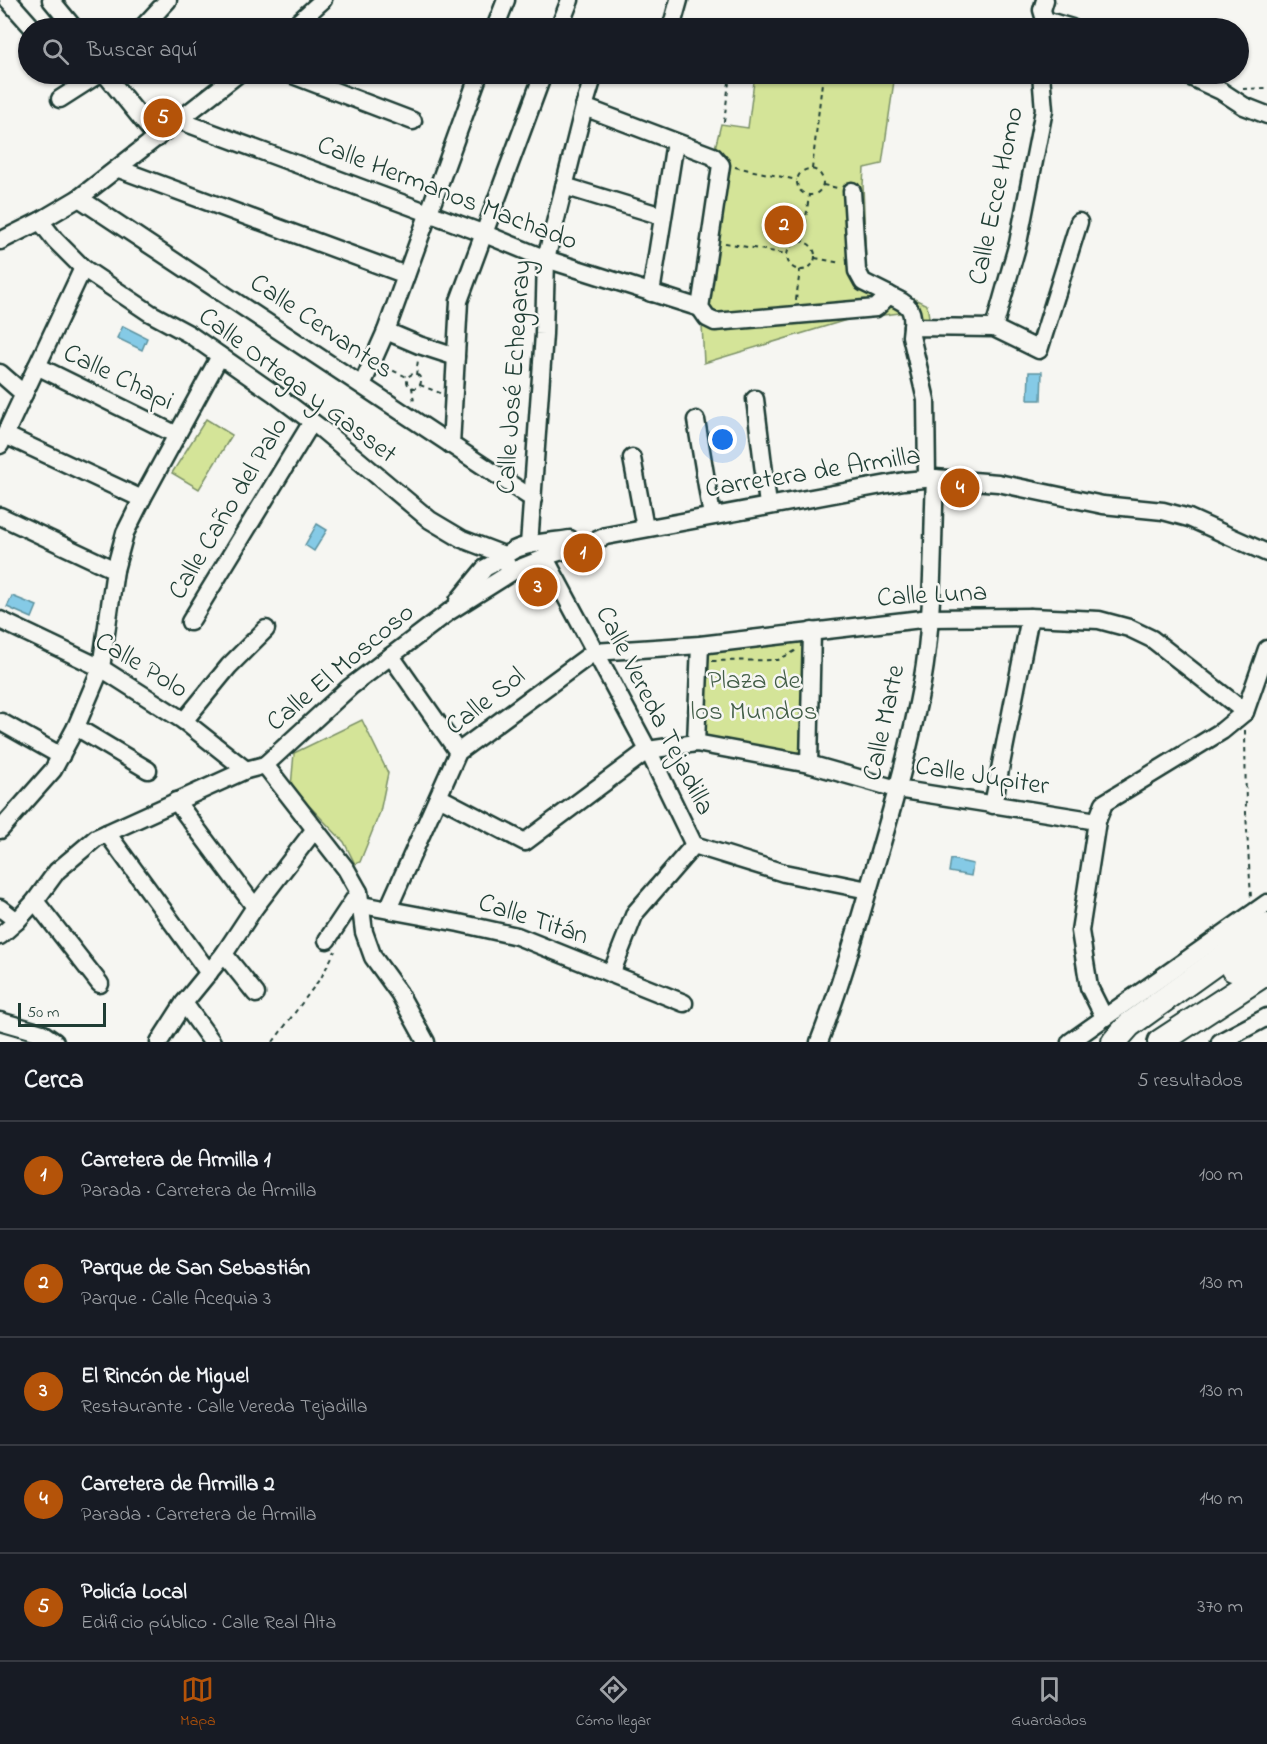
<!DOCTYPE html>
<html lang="es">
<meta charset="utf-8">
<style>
:root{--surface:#171b24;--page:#20242c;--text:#f1f3f6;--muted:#9ea1a6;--line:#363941;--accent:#b45309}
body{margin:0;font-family:"Indie Flower",sans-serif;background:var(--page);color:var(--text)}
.scale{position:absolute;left:18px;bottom:15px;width:88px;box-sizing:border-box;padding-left:6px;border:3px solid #1f3d34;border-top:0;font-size:16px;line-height:21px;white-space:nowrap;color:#1f3d34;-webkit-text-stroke:4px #f6f6f2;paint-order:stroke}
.you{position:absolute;left:723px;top:440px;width:21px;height:21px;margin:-15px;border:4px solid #fff;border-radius:50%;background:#1a73e8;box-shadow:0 0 0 9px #1a73e833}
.badge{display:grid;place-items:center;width:39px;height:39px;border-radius:50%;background:var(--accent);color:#fff;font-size:20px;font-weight:700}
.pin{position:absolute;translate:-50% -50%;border:3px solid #fff;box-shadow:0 2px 6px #0006}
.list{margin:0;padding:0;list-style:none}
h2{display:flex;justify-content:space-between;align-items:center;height:78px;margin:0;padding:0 24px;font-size:26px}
h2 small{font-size:20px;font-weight:400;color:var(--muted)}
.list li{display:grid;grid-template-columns:39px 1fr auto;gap:18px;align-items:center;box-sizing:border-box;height:108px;padding:0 24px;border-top:2px solid var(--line)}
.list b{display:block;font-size:22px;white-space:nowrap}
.list p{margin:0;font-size:20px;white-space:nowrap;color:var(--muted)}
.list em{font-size:20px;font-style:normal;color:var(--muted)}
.icon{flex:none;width:33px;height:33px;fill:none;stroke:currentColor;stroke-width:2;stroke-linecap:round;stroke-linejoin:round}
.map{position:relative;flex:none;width:1267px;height:1042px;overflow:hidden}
.search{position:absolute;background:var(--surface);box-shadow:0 2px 4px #0004;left:18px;right:18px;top:18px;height:66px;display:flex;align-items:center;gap:15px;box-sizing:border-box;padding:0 21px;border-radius:33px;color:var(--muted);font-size:22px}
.sheet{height:618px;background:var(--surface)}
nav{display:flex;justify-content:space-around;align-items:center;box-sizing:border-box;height:84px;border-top:2px solid var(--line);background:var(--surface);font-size:16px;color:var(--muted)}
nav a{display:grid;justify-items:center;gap:3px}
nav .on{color:var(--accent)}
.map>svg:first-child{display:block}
.green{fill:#d4e498;stroke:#7a9066;stroke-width:1.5}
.water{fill:#85cae6;stroke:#5c929f;stroke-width:1.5}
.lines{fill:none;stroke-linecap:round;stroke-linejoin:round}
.minor-casing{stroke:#1f3d34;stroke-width:21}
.highway-casing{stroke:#1f3d34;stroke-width:28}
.path{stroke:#1f3d34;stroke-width:2;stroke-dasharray:4.5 4.5;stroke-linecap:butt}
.minor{stroke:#f6f6f2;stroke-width:16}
.highway{stroke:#f6f6f2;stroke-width:24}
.labels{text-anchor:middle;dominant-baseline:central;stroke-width:5;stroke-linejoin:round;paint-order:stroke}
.street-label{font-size:27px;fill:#1f3d34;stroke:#f6f6f2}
.park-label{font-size:27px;fill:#435e48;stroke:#f6f6f2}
</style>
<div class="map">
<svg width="1267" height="1042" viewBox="0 0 1267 1042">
<rect width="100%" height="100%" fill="#f6f6f2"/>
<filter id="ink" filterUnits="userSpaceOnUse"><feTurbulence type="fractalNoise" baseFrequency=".0167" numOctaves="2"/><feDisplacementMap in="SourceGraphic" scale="12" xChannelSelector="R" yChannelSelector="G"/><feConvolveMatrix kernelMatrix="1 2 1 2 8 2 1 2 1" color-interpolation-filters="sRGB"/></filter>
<g filter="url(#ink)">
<g class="green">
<path d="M755 74H895L882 164 864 168 863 185 866 266 871 278 927 305 930 323 922 321 920 316 900 313 850 319 704 363 702 325 707 318 697 276 713 156 721 124 748 128Z"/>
<path d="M206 419 232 435 199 489 172 473Z"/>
<path d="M804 641 801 753 705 738 707 650Z"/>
<path d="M362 720 388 773 380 812 360 862 355 864 344 842 291 787 294 753Z"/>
</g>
<g class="water">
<path d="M123 326 147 338 142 350 117 338Z"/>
<path d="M1029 372H1042L1041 400H1028Z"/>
<path d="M317 524 327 530 314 551 305 545Z"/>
<path d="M12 596 37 606 32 618 7 607Z"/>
<path d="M951 859 973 864 971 876 949 872Z"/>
</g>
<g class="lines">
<g class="minor-casing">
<g id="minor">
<path d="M8 0 32 27"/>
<path d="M51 0 74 28"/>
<path d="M1045 20 1072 28"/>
<path d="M1045 20 1042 10 1045 0"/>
<path d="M672 25 679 0"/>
<path d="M142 28 168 0"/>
<path d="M292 28 323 0"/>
<path d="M495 28 506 0"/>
<path d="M559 28 570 0"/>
<path d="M105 74 157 138"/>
<path d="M290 74 413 121"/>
<path d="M1184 74 1221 91 1244 106 1267 115"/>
<path d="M60 99 99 74"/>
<path d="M584 107 713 156 721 165 700 308 707 318 715 322 876 308 889 295C907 304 914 306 912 327"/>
<path d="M178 120 485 234 546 259 700 308"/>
<path d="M119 169 406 275"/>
<path d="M564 186 662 216"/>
<path d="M852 191 857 271 863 282 889 295"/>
<path d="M79 198 533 499"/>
<path d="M40 221 55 240 83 268 150 313 189 334 275 394 319 427 430 520 462 539 504 555"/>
<path d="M0 241 40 221 79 198 238 74"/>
<path d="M651 293 675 142"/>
<path d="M994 328 1018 243 1044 110 1041 74"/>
<path d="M386 331 419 345 456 357"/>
<path d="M37 366 177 435"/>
<path d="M0 373 24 394"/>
<path d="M362 385 386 331 479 74"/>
<path d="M755 399 768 505"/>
<path d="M696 420 712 516"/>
<path d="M5 435 142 499"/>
<path d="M0 445 83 268"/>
<path d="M451 445 459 301 543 74"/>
<path d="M632 458 645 528"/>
<path d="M927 478 926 400 911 336 912 327 994 328 1039 350 1079 222"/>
<path d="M0 516 115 570"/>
<path d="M529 545 544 334 546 259 584 107 594 74"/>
<path d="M546 556 595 541 606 536 904 481 935 478 998 483 1103 505 1163 511 1189 518 1267 553"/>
<path d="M545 558 648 750 694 845"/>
<path d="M507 565 504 558C513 543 552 542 570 539"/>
<path d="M458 601 485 568 504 558"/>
<path d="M0 620 101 668 184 721 246 770"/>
<path d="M190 622 312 422"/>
<path d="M391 656 458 752"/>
<path d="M184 721 229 666 266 629"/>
<path d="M1 722 61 756"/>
<path d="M76 727 148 770"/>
<path d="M696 743 700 645"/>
<path d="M809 764 812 631"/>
<path d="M265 765 350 687 450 611 515 570 545 558"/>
<path d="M265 765 346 869 359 892 364 932 373 957 399 993 426 1042"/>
<path d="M439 797 525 842 648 750 696 743 809 764 897 789 1097 821"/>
<path d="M176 801 255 907"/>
<path d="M993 805 1030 617"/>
<path d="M0 830 53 770 76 727 101 668 115 570 125 533 142 499 220 356"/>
<path d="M107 833 209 973"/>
<path d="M694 845 784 873 868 890"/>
<path d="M35 901 100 984"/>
<path d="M362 905 459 923 517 936 684 1003"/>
<path d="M0 908 17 921"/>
<path d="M388 909 458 752 594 652 700 645 930 618 1030 617 1099 620 1129 628 1152 639 1245 712"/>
<path d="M0 936 17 921 35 901 57 871 96 838 246 770 265 765"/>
<path d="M327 940 359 892"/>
<path d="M224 954 256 994"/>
<path d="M611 974 635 913 694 845"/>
<path d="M184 1003 212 1042"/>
<path d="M1104 1017 1089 987 1080 931 1097 821 1104 803 1222 731 1245 712 1267 649"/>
<path d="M0 1021 42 1033 55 1042"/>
<path d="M159 1042 184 1003 224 954 255 907 315 829"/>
<path d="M819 1042C842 983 859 921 877 860 894 802 911 743 922 683 934 616 932 546 935 478"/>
<path d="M1070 1042 1267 903"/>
<path d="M1220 1042 1267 1017"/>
</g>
</g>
<g class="highway-casing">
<g id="highway">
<path d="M1233 969 1267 948"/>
<path d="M1114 1042 1129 1025 1267 926"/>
<path d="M1160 1042 1267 972"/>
</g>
</g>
<g class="path">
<path d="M1243 89 1267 88"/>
<path d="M724 122 730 74"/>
<path d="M735 167 797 180"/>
<circle cx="810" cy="182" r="13"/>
<path d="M812 169 823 74"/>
<path d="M823 185 838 188"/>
<path d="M803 242 809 195"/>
<circle cx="801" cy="256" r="14"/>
<path d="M725 243 787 254"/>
<path d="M815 258 841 263"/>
<path d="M796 300 800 270"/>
<path d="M385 367 407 377"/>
<circle cx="414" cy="381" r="7"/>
<path d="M416 375 418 360"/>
<path d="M420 385 440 393"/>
<path d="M412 387 414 402"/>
<path d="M712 661 778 660 797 650"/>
<path d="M1245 730 1246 813 1251 898"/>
<path d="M273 1042 322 976 335 951"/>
</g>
<use href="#minor" class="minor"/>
<use href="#highway" class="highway"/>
</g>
</g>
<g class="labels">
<g class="street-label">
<text transform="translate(447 194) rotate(21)">Calle Hermanos Machado</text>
<text transform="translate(997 196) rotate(-78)">Calle Ecce Homo</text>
<text transform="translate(321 327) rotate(34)">Calle Cervantes</text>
<text transform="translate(515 377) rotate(-86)">Calle José Echegaray</text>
<text transform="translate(118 378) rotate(26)">Calle Chapi</text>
<text transform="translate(297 386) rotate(37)">Calle Ortega y Gasset</text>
<text transform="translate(813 473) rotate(-9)">Carretera de Armilla</text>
<text transform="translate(229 509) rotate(-59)">Calle Caño del Palo</text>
<text transform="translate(932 596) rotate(-3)">Calle Luna</text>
<text transform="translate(141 666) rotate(31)">Calle Polo</text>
<text transform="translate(341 668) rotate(-40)">Calle El Moscoso</text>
<text transform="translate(486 702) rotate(-38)">Calle Sol</text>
<text transform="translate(654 711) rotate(63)">Calle Vereda Tejadilla</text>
<text transform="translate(885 723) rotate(-78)">Calle Marte</text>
<text transform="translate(982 777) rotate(9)">Calle Júpiter</text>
<text transform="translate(533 920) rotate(18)">Calle Titán</text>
</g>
<g class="park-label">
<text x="754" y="681">Plaza de<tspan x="754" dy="31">los Mundos</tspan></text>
</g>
</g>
</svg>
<div class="scale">50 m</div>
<div class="you"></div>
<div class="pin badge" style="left:583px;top:553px">1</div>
<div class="pin badge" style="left:784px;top:225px">2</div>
<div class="pin badge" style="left:538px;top:587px">3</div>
<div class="pin badge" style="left:960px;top:488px">4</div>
<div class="pin badge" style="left:163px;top:118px">5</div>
<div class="search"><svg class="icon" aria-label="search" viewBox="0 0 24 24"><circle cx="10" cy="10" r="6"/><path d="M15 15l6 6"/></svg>Buscar aquí</div>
</div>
<section class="sheet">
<h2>Cerca<small>5 resultados</small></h2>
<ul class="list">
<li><span class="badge">1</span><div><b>Carretera de Armilla 1</b><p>Parada · Carretera de Armilla</p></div><em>100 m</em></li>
<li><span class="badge">2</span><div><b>Parque de San Sebastián</b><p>Parque · Calle Acequia 3</p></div><em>130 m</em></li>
<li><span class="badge">3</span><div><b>El Rincón de Miguel</b><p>Restaurante · Calle Vereda Tejadilla</p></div><em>130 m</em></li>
<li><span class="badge">4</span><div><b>Carretera de Armilla 2</b><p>Parada · Carretera de Armilla</p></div><em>140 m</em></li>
<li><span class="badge">5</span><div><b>Policía Local</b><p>Edificio público · Calle Real Alta</p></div><em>370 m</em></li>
</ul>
</section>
<nav>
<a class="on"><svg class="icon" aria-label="map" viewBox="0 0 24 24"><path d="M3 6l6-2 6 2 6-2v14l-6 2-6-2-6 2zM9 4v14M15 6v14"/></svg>Mapa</a>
<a><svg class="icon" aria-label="directions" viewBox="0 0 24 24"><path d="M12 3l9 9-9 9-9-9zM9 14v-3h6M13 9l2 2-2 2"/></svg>Cómo llegar</a>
<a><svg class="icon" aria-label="saved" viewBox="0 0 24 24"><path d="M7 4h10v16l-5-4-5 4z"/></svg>Guardados</a>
</nav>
